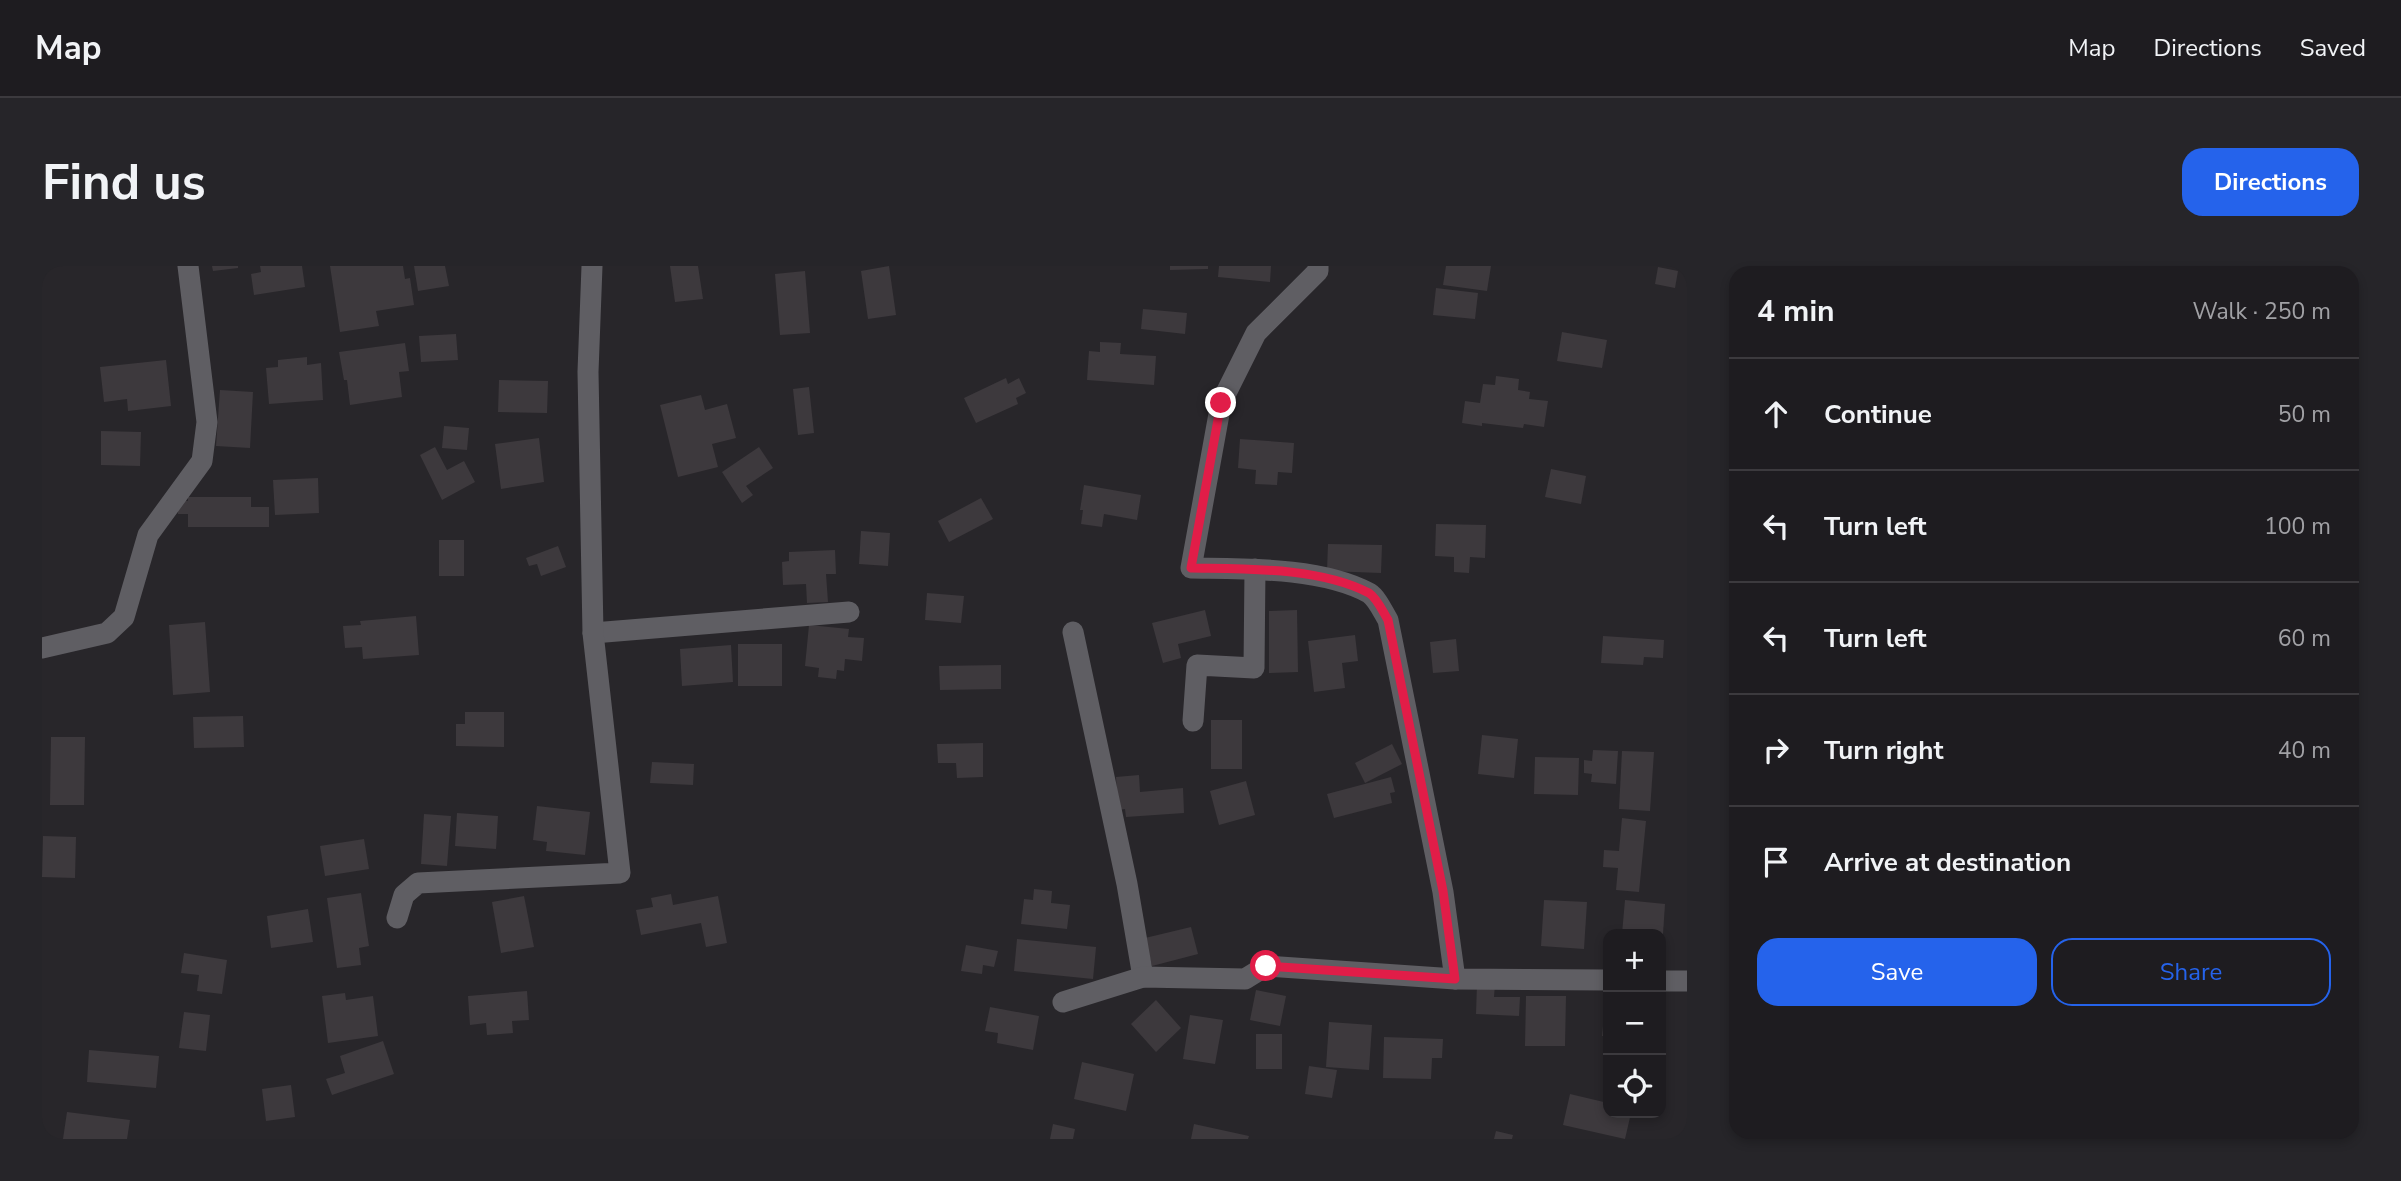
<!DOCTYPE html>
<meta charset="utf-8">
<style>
:root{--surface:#1e1c20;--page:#262529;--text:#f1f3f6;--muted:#a1a1a5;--line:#3c3a3e;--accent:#2563eb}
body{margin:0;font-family:"Nunito Sans",sans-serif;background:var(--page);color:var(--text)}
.controls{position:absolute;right:21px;bottom:21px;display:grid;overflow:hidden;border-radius:14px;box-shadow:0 4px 10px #0003}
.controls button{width:63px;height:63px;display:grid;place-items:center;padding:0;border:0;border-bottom:2px solid var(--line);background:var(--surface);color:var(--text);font:35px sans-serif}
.stop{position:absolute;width:21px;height:21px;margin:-16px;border:5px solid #e11d48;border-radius:50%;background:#fff}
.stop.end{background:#e11d48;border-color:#fff;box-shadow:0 2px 7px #0008}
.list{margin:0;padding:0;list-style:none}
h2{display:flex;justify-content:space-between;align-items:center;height:91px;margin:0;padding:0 28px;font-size:30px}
h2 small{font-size:23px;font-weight:400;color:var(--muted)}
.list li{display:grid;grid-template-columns:46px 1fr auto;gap:21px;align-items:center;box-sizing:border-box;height:112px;padding:0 28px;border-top:2px solid var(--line)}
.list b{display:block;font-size:26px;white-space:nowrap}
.list em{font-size:23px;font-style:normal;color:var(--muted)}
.actions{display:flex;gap:14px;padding:21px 28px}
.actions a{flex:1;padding:16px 0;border:2px solid var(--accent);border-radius:21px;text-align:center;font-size:24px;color:var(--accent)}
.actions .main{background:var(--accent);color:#fff}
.icon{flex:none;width:38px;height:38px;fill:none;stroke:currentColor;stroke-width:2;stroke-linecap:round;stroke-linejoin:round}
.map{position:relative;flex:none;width:1645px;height:873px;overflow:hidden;border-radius:21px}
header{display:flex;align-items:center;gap:42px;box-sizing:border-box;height:98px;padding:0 35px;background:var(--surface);border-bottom:2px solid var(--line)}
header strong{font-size:33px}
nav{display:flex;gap:38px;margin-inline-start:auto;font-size:24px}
.intro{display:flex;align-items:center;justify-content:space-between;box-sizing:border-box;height:168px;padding:0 42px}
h1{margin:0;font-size:49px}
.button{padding:18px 32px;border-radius:21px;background:var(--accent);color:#fff;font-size:24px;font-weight:700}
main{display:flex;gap:42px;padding:0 42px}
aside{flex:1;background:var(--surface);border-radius:21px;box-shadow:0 4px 10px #0003}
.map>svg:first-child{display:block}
.building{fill:#3d393d}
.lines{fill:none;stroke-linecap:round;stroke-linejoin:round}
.street{stroke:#5f5e63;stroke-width:21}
.route{stroke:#e11d48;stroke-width:9}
</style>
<header>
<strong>Map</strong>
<nav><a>Map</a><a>Directions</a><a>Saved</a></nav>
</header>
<div class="intro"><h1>Find us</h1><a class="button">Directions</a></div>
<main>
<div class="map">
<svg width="1645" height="873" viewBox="0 0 1645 873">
<rect width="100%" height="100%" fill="#28262a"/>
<g class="building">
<path d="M170 0H196V2L171 5Z"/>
<path d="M218 0H260L263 21 212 29 209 8 219 6Z"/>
<path d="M288 0H361L363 13 368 12 372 39 334 45 337 60 298 66Z"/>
<path d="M372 0H403L407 20 376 25Z"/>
<path d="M628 0H656L661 33 633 36Z"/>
<path d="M847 0 854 49 826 53 819 5Z"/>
<path d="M1128 0H1166V3L1128 4Z"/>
<path d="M1177 0H1229L1228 16 1176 11Z"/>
<path d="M1404 0H1449L1445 25 1401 19Z"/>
<path d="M1616 1 1636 5 1633 22 1613 18Z"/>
<path d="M763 5 768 67 738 69 733 8Z"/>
<path d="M1394 22 1436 27 1433 53 1391 49Z"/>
<path d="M1101 43 1145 47 1143 68 1099 63Z"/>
<path d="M1520 66 1565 74 1560 102 1515 95Z"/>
<path d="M414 68 416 94 379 96 377 70Z"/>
<path d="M1058 76 1079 77 1078 88 1114 90 1112 119 1045 114 1047 85 1058 86Z"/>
<path d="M363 77 367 105 357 106 360 131 308 139 305 114H302L297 86Z"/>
<path d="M265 91V99L279 97 281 134 227 138 224 102 236 101V94Z"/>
<path d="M124 94 129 140 86 145 85 133 62 136 58 101Z"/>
<path d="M1454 110 1477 113 1476 124 1488 126 1487 133 1506 135 1502 161 1482 158 1481 162 1440 157V160L1420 157 1423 135 1438 137 1441 118 1453 119Z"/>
<path d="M964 112 966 118 977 112 984 127 974 132 976 138 934 157 922 132Z"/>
<path d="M457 114 506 115 505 147 456 146Z"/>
<path d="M767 121 772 167 756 169 751 123Z"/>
<path d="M178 124 211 126 208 182 174 180Z"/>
<path d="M659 129 663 144 685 138 694 172 670 178 676 201 636 211 618 139Z"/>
<path d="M402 160 427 162 425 184 400 182Z"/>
<path d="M59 165 99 166 98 200 59 199Z"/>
<path d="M497 172 502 216 459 223 453 178Z"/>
<path d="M1198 173 1252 177 1250 207 1236 206 1235 219 1213 218 1214 204 1196 202Z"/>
<path d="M393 181 405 204 422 195 433 216 400 234 378 189Z"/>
<path d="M717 181 731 202 704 220 711 229 700 237 680 206Z"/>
<path d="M1509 203 1544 210 1539 238 1503 231Z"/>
<path d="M276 212 277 247 233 249 231 214Z"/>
<path d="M1042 219 1099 229 1095 254 1062 248 1060 261 1039 258 1041 244H1038Z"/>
<path d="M146 231H209V241H227V261H146V248H136V235H146Z"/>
<path d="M939 232 951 253 907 276 896 255Z"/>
<path d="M1394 258 1444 259 1443 292 1428 291 1427 307 1412 306V291L1393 290Z"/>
<path d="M819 265 848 267 846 300 817 298Z"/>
<rect x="397" y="274" width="25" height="36"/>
<path d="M1286 278 1340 279 1339 307 1285 305Z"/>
<path d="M516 280 524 301 499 310 495 298 487 300 484 292Z"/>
<path d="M793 284 794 308H784L786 336 765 337 764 318 741 319 740 296 747 295V286Z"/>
<path d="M885 327 922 330 919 357 883 354Z"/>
<path d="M1163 344 1169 370 1136 378 1139 392 1121 397 1110 357Z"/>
<path d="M1255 344 1256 406 1227 407V345Z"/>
<path d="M374 350 377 389 321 393 320 381 303 382 301 360 319 359 318 355Z"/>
<path d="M163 356 168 426 131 429 127 359Z"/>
<path d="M767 359 807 363 806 371 822 372 820 395 803 393 802 405 795 404 794 413 776 411 777 402 763 400Z"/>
<path d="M1313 369 1316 395 1300 397 1303 422 1272 426 1266 375Z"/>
<path d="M1561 370 1622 374 1621 392 1602 391 1601 399 1559 397Z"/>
<path d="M1414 373 1417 405 1391 407 1388 376Z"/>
<rect x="696" y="378" width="44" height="42"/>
<path d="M689 379 691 416 640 420 638 383Z"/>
<path d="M959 399V423L898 424 897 400Z"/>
<path d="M423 446H462V481L414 480V458H423Z"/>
<path d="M201 450 202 481 152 482 151 451Z"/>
<rect x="1169" y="454" width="31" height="49"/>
<path d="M1440 469 1476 473 1472 512 1436 508Z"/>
<path d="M9 471H43L42 539H8Z"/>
<path d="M941 477V511L915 512 914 497H896L895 478Z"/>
<path d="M1350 478 1360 498 1323 517 1313 497Z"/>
<path d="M1551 484 1576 485 1574 518 1549 516 1550 508 1542 507V494L1550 495Z"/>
<path d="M1580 485 1612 486 1608 545 1577 543Z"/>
<path d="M1493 491 1537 492 1536 529 1492 528Z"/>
<path d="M610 496 652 498 651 519 608 517Z"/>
<path d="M1097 509 1098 526 1141 522 1142 547 1084 551 1083 543 1076 544 1074 511Z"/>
<path d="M1349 511 1353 526 1348 527 1350 537 1292 552 1285 528Z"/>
<path d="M1204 515 1213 549 1177 559 1168 525Z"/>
<path d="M495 540 548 546 543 589 504 585 505 576 491 574Z"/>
<path d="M415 547 456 550 454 583 413 580Z"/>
<path d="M382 548 409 550 405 600 379 598Z"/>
<path d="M1580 552 1604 555 1597 626 1574 624 1576 602 1561 601 1562 584 1577 585Z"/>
<path d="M1 570 34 571 33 612 0 611Z"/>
<path d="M322 573 327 603 283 610 278 580Z"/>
<path d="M992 623 1010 625 1009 637 1028 639 1025 663 979 658 982 633 991 634Z"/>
<path d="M319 627 327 680 317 682 319 699 295 702 285 632Z"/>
<path d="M629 628 631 639 676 630 685 677 664 681 659 657 599 669 594 644 611 641 609 632Z"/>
<path d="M482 630 492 681 459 687 450 636Z"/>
<path d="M1502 634 1545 636 1542 683 1499 680Z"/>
<path d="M1583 634 1623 638 1621 668H1580Z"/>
<path d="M266 643 271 676 229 682 225 650Z"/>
<path d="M1149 661 1156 688 1110 700 1103 672Z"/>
<path d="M975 673 1054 681 1051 713 972 705Z"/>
<path d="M924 679 956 685 952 701 941 699 940 708 919 705Z"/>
<path d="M142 687 185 694 180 728 155 725 157 709 139 707Z"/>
<path d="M1435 718H1453L1452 731H1478L1477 750 1434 748Z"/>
<path d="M1214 724 1244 730 1238 760 1208 754Z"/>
<path d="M485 725 487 754 470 755 471 767 445 769 444 757 428 759 426 730Z"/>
<path d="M303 727 304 734 331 730 336 770 286 777 280 730Z"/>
<path d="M1484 730H1524L1523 780H1483Z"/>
<path d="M1114 734 1139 762 1114 786 1089 758Z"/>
<path d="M1563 740H1566V770H1560Z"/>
<path d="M948 741 997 750 991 784 955 777 956 767 943 765Z"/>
<path d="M142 746 168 749 164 785 137 782Z"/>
<path d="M1148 749 1181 754 1173 798 1141 793Z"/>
<path d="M1287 756 1330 759 1327 804 1284 801Z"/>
<rect x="1214" y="768" width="26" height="35"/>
<path d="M1342 771 1401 773 1400 792H1390L1389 813 1341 812Z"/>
<path d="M341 775 352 808 290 829 284 813 303 807 298 790Z"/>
<path d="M47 784 117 790 114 822 45 816Z"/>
<path d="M1040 796 1092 808 1084 845 1032 833Z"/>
<path d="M1267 800 1295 804 1290 832 1263 828Z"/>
<path d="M249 819 253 851 224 855 220 823Z"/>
<path d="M1528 828 1566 837V847H1589L1583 873 1521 859Z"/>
<path d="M25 846 88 854 85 873H21Z"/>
<path d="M1011 858 1033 863 1031 873H1008Z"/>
<path d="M1152 858 1207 870 1206 873H1149Z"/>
<path d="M1454 865 1471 869 1470 873H1452Z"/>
</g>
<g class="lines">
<g class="street">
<path d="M1276 0V5L1214 67 1179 137 1149 302C1203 303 1279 301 1327 327 1335 332 1341 346 1346 354L1401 626 1413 713"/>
<path d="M1031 366 1085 618 1101 711"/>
<path d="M551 367 807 346"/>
<path d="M0 382 65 367 82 351 106 269 160 195 165 156 146 0"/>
<path d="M1151 455 1155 399 1212 402 1213 303"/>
<path d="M355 652 362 629 376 617 578 607 551 367 546 106 550 0"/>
<path d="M1619 715H1645"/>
<path d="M1021 736 1101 711 1203 713 1224 700 1413 713 1566 714"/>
</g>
</g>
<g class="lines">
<path class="route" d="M1179 137 1149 302C1204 303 1277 301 1327 327 1335 332 1341 346 1346 354L1401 625 1413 713 1224 700"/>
</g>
</svg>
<div class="controls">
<button>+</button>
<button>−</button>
<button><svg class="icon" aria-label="locate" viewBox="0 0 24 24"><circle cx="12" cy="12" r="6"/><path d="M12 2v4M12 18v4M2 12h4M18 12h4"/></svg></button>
</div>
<div class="stop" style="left:1224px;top:700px"></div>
<div class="stop end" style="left:1179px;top:137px"></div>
</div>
<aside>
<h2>4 min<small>Walk · 250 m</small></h2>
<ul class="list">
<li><svg class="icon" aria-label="ahead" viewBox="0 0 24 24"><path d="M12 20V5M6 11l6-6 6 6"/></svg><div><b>Continue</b></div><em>50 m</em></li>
<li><svg class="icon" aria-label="left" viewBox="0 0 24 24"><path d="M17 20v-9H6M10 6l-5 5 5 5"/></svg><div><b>Turn left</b></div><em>100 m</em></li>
<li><svg class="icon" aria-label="left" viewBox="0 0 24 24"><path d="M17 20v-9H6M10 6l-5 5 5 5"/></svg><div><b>Turn left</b></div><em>60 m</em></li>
<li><svg class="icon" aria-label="right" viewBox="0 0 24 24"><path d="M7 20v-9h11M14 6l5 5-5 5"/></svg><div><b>Turn right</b></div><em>40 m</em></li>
<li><svg class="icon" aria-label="arrive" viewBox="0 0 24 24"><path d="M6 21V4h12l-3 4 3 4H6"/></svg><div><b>Arrive at destination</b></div></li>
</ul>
<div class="actions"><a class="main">Save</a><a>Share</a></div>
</aside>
</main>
